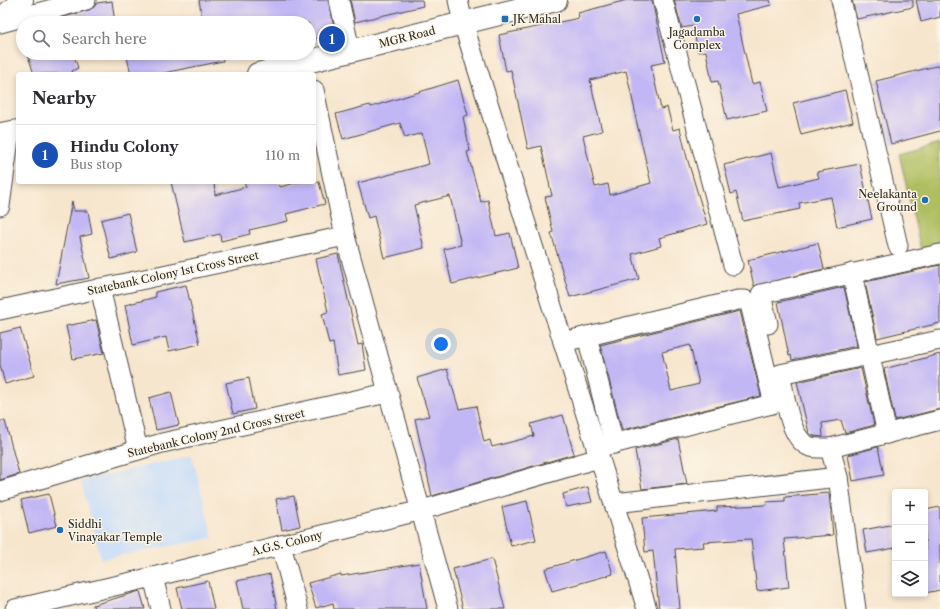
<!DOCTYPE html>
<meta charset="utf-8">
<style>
:root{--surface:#fff;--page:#f7f7f7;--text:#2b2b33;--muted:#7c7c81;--line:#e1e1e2;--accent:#111827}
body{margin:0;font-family:"Libre Caslon Text",serif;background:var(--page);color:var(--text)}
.controls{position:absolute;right:12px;bottom:12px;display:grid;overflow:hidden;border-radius:4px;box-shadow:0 2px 6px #0003}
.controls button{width:36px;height:36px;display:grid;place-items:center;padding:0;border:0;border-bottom:1px solid var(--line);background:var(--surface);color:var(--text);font:20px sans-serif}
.you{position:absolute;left:441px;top:344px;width:14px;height:14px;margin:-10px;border:3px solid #fff;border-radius:50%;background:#1a73e8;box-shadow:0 0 0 6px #1a73e833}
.badge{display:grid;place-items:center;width:26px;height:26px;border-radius:50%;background:var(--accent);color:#fff;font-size:13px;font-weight:700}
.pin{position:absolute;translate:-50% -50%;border:2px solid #fff;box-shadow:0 1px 4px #0006}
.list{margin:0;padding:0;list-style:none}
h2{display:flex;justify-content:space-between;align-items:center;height:52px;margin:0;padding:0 16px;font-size:17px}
h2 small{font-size:13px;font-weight:400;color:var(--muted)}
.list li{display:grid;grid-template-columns:26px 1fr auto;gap:12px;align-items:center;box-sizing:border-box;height:60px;padding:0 16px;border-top:1px solid var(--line)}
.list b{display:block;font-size:15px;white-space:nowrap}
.list p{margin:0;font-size:13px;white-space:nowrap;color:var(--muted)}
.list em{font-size:13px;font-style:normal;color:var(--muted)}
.icon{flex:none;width:22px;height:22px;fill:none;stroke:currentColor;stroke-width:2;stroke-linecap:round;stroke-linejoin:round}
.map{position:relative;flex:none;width:940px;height:609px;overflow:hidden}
.search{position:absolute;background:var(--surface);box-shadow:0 2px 6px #0003;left:16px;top:16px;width:300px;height:44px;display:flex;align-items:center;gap:10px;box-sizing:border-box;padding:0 14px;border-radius:22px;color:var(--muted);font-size:15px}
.panel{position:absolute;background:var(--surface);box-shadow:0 2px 6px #0003;left:16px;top:72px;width:300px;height:112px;border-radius:4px}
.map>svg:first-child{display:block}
.built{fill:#c7ddf9}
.green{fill:#afbe60;stroke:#6d7446}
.building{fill:#c2b7f5;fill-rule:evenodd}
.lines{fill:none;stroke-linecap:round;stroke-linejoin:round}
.minor-casing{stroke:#4a4743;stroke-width:21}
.tertiary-casing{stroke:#4a4743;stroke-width:24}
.minor{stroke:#fff;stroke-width:19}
.tertiary{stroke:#fff;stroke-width:22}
.poi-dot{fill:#1f6fb2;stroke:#fcf5e5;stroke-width:1.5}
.labels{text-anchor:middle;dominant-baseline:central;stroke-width:3;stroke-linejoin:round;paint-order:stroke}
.poi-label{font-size:11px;fill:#2b2b2b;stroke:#fcf5e5;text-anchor:start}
.street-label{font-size:11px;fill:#2b2b2b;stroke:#fcf5e5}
</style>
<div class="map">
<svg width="940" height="609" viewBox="0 0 940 609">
<rect width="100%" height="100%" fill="#fcf5e5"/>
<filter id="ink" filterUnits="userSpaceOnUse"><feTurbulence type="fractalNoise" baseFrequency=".025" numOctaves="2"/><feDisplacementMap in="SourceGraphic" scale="8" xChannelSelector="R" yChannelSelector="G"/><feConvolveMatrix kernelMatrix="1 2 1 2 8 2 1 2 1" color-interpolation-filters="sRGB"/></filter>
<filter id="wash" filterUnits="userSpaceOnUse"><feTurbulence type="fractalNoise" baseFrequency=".012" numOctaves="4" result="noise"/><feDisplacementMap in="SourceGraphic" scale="16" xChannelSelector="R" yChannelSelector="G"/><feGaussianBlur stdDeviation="0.9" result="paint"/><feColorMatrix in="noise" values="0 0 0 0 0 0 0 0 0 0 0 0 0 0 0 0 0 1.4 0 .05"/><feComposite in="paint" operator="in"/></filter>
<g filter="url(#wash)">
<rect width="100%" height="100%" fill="#f7e6ce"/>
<path class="built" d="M192 455 213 538 101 559 81 481Z"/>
<path class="green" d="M940 143V246L921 250 899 154Z"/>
<g id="blocks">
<g class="building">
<path d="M199 0H328L334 27 330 28 332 35 309 40V23H203Z"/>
<path d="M350 0H422L423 6 355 22Z"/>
<path d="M627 0H652L665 62 651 65 661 109 667 107 673 130 680 128 687 158 707 224 659 238 661 246 632 254 639 279 570 297 551 233 553 232 545 197 552 196 541 146 528 149 511 70 506 71 499 35 579 18 578 13ZM626 71 636 115H635L651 183 610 195 608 184 595 187 583 136 602 131 590 80Z"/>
<path d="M674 0H770L771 5 736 14 752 84 760 82 767 111 727 120 718 81 712 82 706 51 698 52 693 26 682 28Z"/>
<path d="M852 0H913V7L857 19Z"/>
<path d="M916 0H940V17L921 22Z"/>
<path d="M112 1 115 23H55L54 20 89 10 94 7 97 3Z"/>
<path d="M27 53H73L78 68 72 71 73 74H34Z"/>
<path d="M126 53H222L223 61 158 74H131Z"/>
<path d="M940 65V131L891 144 876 81Z"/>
<path d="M458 80 468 115 463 117 470 151 467 152 481 202 488 200 496 236 510 233 518 268 452 284 444 249 461 245 450 196 414 205 424 248 384 258 374 216 368 218 358 183 429 164 422 133 405 138 400 123 343 139 336 114 370 105 371 107Z"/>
<path d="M845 90 853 122 801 135 793 103Z"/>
<path d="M771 153 779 187 819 178 817 172 860 164 872 219 837 227 831 197 799 203 800 209 743 221 736 192 731 194 724 165Z"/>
<path d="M171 182H214L215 195 246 187 244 182H279L280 187 299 182H319L325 204 286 214 288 221 249 230 250 234 221 241 220 234 185 242Z"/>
<path d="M72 201 74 211H88L92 234 80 237 89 278 56 284Z"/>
<path d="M128 213 137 252 111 259 101 220Z"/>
<path d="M818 243 824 269 754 286 748 260Z"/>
<path d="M338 254 358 345 362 344 366 370 338 375 333 343 329 344 322 314 328 312 316 259Z"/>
<path d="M940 265V323L877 338 865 282Z"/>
<path d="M186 285 200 344 169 351 166 337 133 345 125 305 156 297 155 292Z"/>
<path d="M844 287 857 346 792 360 791 355 789 356 778 302Z"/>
<path d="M740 311 761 396 622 430 600 345ZM690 345 699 384 671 391 662 352Z"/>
<path d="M96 320 104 353 73 359 66 326Z"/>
<path d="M20 328 34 376 5 384 0 365V333Z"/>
<path d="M940 354V409L895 420 884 369Z"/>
<path d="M861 368 874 425 845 433 841 420 822 423 823 437 814 436 809 433 797 382Z"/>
<path d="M447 369 459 409 476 406 484 442 490 440 492 447 534 436 531 424 563 415 574 454 432 496 415 419 429 416 417 378Z"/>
<path d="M249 378 255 409 233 414 226 383Z"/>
<path d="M171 392 179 425 156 430 149 398Z"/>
<path d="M0 421H5L19 474 0 480Z"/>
<path d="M678 439 687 484 642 489 635 450Z"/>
<path d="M878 447 884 475 853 481 848 455Z"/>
<path d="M588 487 592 502 566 507 563 494Z"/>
<path d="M829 493 833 535 784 539 789 587 757 591 751 539 703 542 704 547 675 549 680 609H659L653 551 645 552 642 518 717 511V507L767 505 766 502 785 501V497Z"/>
<path d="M49 494 57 526 29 533 21 500Z"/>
<path d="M294 496 300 526 282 530 276 499Z"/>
<path d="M527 501 536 540 511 546 502 507Z"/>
<path d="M940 507V590L925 593V510Z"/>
<path d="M895 524V548L867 553 863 530Z"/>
<path d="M606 551 613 574 552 591 545 569Z"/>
<path d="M492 559 505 609H463L453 569Z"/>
<path d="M419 563 427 609H334L333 603 316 608 308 583 341 574V576Z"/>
<path d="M270 574 277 609H243L237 581Z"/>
<path d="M208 581 214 609H182L177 588Z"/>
<path d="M140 591 145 609H94L93 605Z"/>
</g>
</g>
</g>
<g filter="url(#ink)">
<use href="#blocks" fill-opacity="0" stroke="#4a4743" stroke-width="1"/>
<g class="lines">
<g class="minor-casing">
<g id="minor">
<path d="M339 0 350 50"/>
<path d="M458 0 463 23 647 609"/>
<path d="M663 0 733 265"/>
<path d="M841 0 898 246"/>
<path d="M0 23 86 0"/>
<path d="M314 90 345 236 448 609"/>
<path d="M0 206 10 132"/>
<path d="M852 273 887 434"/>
<path d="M100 288 138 450"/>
<path d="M0 310 345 236"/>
<path d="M768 324 761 294 940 254"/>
<path d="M587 336 614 444"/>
<path d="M563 342 738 300H745L750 304 773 400 772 404 596 448"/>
<path d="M780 374 940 340"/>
<path d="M781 377C785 396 789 437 808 446 815 449 822 448 830 448"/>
<path d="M0 491 162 443 387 393"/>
<path d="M615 503 838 477"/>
<path d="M281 545 298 609"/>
<path d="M153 577 422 510 599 458"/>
<path d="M15 609 153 577 161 609"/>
<path d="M856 609 838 477 830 448 940 420"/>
</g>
</g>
<g class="tertiary-casing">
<g id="tertiary">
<path d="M0 21 22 0"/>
<path d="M258 74 556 0"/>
<path d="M0 134 18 131"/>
</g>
</g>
<use href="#minor" class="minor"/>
<use href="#tertiary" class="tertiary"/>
</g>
</g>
<g class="poi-dot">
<rect x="501" y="15" width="8" height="8" rx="2"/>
<circle cx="697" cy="19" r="4"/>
<circle cx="925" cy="200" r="4"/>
<circle cx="60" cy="530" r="4"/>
</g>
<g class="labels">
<g class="poi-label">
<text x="513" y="19">JK Mahal</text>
<text x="697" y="32" text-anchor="middle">Jagadamba<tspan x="697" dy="13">Complex</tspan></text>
<text x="917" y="194" text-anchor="end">Neelakanta<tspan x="917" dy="13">Ground</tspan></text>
<text x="68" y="524">Siddhi<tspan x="68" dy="13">Vinayakar Temple</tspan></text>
</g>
<g class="street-label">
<text transform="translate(407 37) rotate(-14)">MGR Road</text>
<text transform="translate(173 273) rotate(-12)">Statebank Colony 1st Cross Street</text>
<text transform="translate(216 433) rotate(-13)">Statebank Colony 2nd Cross Street</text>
<text transform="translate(287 543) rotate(-14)">A.G.S. Colony</text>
</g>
</g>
</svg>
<div class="controls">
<button>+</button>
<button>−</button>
<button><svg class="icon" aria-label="layers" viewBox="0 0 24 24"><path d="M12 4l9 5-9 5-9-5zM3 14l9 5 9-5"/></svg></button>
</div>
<div class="you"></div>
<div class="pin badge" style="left:332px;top:39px;background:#1a4fb4">1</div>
<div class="search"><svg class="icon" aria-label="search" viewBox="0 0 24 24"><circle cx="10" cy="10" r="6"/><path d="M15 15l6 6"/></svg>Search here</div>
<section class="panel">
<h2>Nearby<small></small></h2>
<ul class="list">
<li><span class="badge" style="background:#1a4fb4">1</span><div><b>Hindu Colony</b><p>Bus stop</p></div><em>110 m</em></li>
</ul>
</section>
</div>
